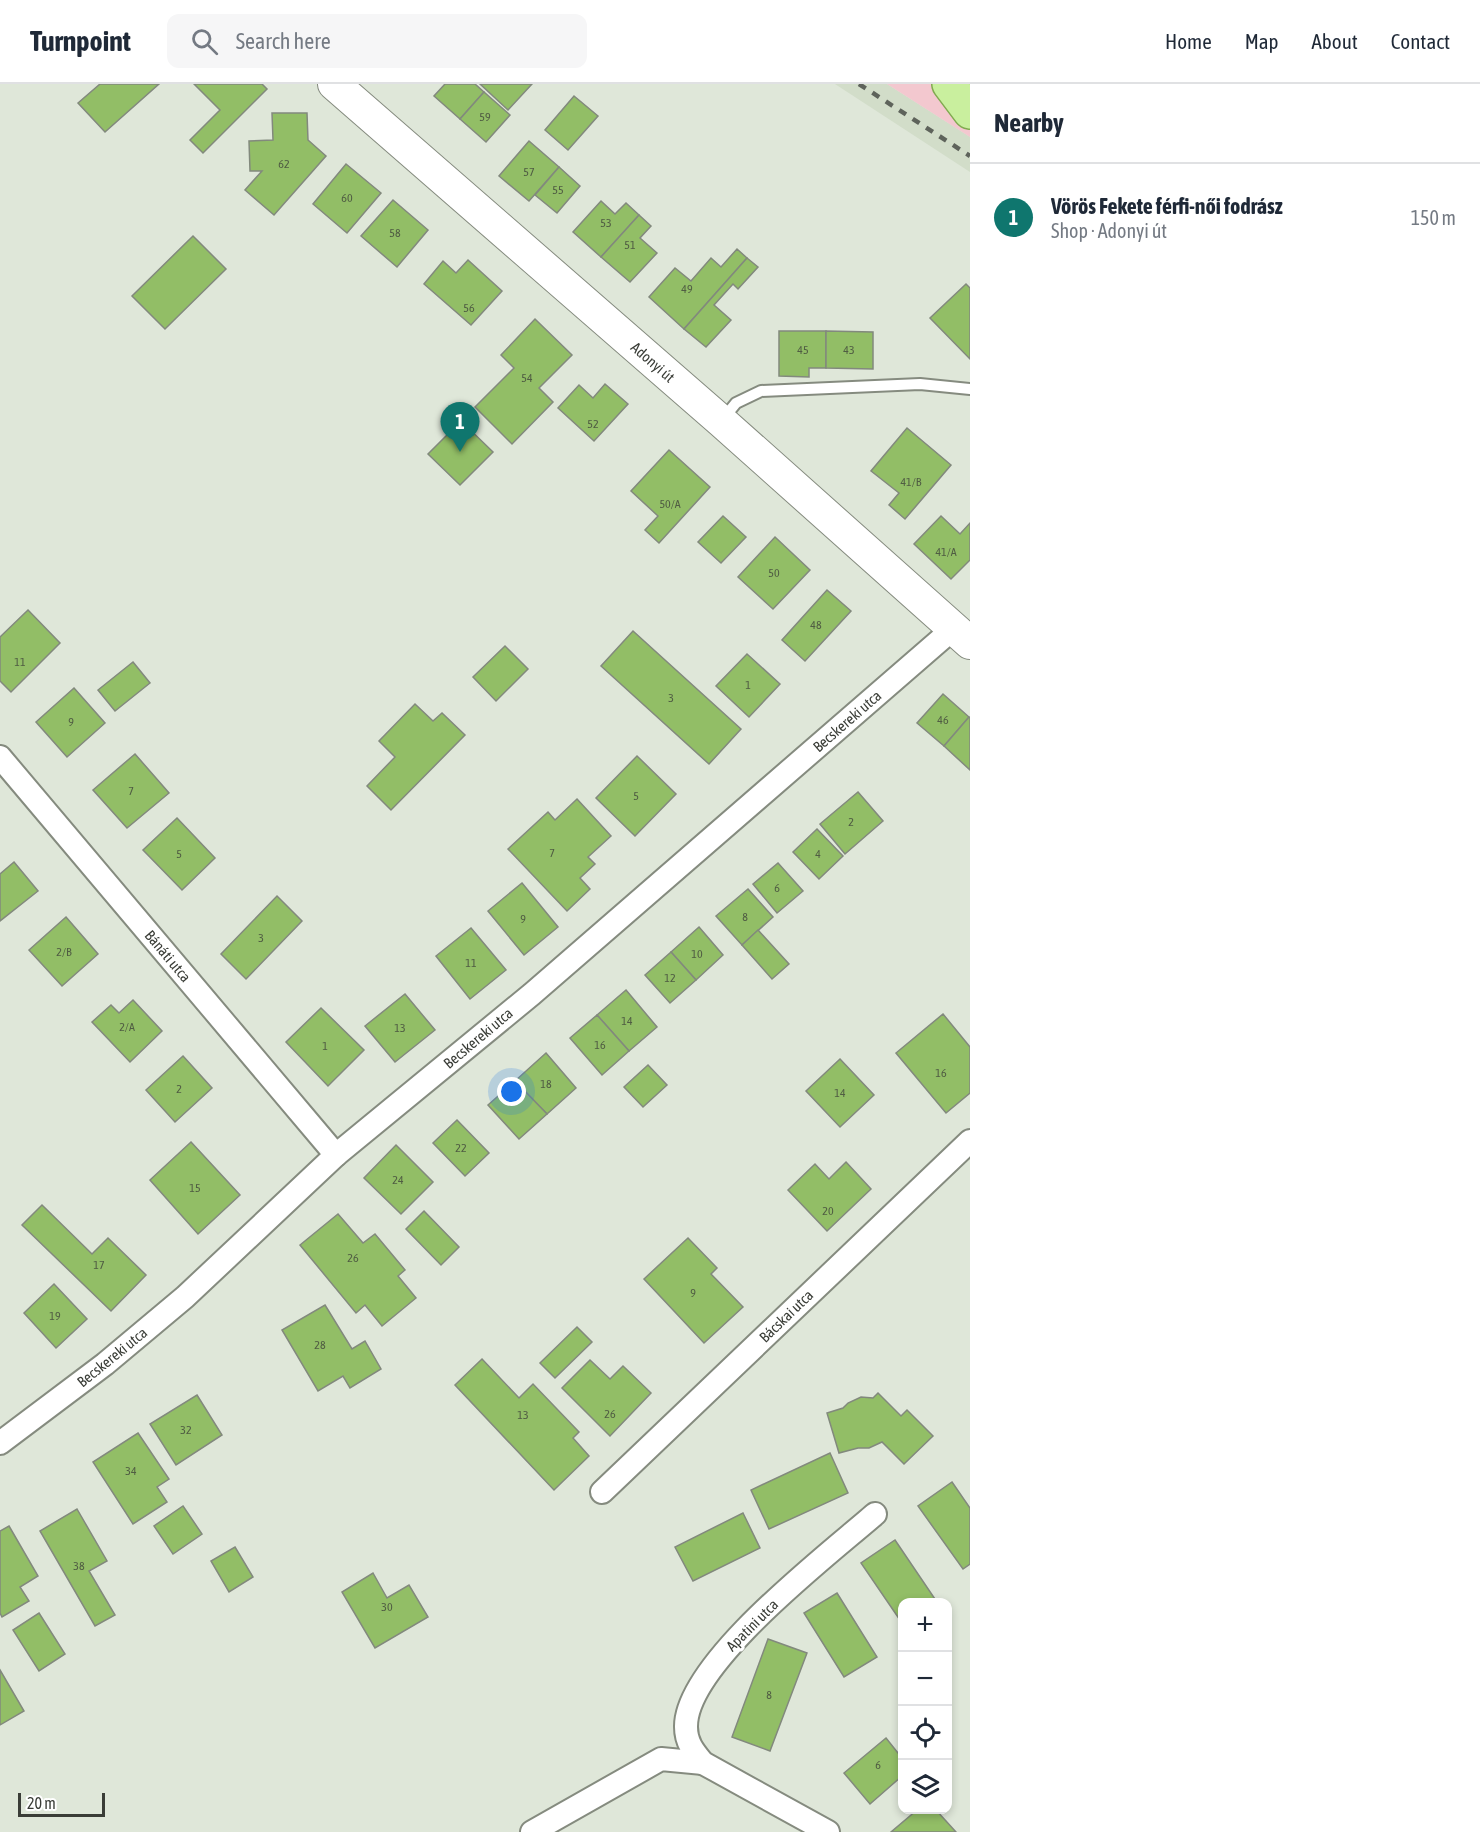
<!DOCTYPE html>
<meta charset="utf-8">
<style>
:root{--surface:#fff;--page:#f6f6f7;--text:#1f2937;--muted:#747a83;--line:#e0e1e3;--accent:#0f766e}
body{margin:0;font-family:"Asap Condensed",sans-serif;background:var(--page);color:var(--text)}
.controls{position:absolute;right:18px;bottom:18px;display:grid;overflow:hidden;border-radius:12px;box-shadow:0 3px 9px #0003}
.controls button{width:54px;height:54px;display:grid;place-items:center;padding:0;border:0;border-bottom:2px solid var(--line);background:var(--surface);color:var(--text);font:30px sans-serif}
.scale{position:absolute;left:18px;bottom:15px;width:87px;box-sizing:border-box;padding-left:6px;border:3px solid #3a3d37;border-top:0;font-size:16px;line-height:21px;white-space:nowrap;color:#3a3d37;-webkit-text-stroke:4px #fff;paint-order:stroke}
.you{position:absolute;left:512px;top:1008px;width:21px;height:21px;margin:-15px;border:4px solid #fff;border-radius:50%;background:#1a73e8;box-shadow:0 0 0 9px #1a73e833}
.badge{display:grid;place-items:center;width:39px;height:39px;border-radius:50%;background:var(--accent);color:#fff;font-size:20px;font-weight:700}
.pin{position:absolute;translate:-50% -50px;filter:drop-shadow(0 2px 3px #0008)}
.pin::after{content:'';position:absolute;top:32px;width:21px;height:18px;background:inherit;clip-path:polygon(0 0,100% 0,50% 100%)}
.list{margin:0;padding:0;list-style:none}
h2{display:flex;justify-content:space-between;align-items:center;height:78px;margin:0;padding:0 24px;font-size:26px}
h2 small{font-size:20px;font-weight:400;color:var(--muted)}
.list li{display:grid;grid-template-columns:39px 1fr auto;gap:18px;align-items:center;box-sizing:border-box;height:108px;padding:0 24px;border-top:2px solid var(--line)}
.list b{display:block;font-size:22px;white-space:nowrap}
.list p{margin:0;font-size:20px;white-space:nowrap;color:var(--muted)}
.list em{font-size:20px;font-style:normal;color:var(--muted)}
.icon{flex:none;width:33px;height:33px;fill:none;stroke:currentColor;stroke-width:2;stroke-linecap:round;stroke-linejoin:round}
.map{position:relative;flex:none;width:970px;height:1748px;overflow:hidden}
header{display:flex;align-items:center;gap:36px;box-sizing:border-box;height:84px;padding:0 30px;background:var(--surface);border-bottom:2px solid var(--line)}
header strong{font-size:28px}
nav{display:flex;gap:33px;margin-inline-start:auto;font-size:21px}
.search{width:420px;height:54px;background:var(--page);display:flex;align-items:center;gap:15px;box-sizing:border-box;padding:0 21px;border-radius:12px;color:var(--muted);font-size:22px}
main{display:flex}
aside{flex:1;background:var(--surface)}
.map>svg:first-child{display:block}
.built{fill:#d2ddc9}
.green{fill:#f3c8cf}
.building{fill:#92be66;stroke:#82897d;stroke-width:1.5}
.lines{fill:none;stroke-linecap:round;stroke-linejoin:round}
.lane-casing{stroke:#858b7f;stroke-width:14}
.street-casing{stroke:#858b7f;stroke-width:26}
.secondary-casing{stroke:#858b7f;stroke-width:34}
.primary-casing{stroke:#80aa50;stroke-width:36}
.lane{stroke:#fff;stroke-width:10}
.street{stroke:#fff;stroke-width:22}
.secondary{stroke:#fff;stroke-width:32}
.primary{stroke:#c9ef9e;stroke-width:33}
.rail{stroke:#5e635b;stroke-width:4.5;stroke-dasharray:8 8;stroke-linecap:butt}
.labels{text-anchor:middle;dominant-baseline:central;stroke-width:6;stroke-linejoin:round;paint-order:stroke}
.number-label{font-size:12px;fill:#505d43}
.street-label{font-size:15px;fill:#3a3d37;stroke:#fff}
</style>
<header>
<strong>Turnpoint</strong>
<div class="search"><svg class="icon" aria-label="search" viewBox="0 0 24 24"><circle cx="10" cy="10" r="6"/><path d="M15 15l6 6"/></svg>Search here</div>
<nav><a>Home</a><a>Map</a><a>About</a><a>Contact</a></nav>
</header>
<main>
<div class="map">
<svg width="970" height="1748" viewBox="0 0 970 1748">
<rect width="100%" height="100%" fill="#dfe7d9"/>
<path class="built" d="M835 0H887L970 53V88Z"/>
<path class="green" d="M887 0H970V53Z"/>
<g class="building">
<path d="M100 0H159L105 48 78 19Z"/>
<path d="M194 0H262L267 5 203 69 190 56 220 26Z"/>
<path d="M445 0H475L484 8 460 35 434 12Z"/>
<path d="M480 0H532L508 26Z"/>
<path d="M484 8 510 31 486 58 460 35Z"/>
<path d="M574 12 598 32 568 66 545 46Z"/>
<path d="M272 29H307L308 56 326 72 274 131 245 106 262 87H250L249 57 273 56Z"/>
<path d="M529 57 559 83 529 117 499 92Z"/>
<path d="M346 80 381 109 347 149 313 120Z"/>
<path d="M559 83 580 102 557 129 535 111Z"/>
<path d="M393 116 428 146 397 183 361 152Z"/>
<path d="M601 117 615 130 626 119 639 131 601 173 573 148Z"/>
<path d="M639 131 651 142 640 154 657 169 630 198 601 173Z"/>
<path d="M193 152 226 185 165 245 132 212Z"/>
<path d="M737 165 747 174 684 245 649 213 675 184 691 197 711 174 721 183Z"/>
<path d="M747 174 758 183 738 205 733 200 714 221 731 236 706 263 684 245Z"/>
<path d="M468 176 502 207 471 241 424 200 443 177 456 189Z"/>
<path d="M966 200 970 204V275L930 234Z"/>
<path d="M535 235 572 271 539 304 553 318 512 360 475 323 514 284 501 271Z"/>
<path d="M779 247H826V284H809V293L779 292Z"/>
<path d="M826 247 873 248V285L826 284Z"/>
<path d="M605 300 628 320 594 357 558 324 579 301 593 314Z"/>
<path d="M461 337 493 368 460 401 428 370Z"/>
<path d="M907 344 951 381 905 435 889 421 899 409 871 387Z"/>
<path d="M669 366 710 403 659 459 645 446 658 432 631 407Z"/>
<path d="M723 432 746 453 721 479 698 458Z"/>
<path d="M941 432 960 450 970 439V476L951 495 914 460Z"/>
<path d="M775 453 810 486 773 525 738 493Z"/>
<path d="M827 506 851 527 805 577 782 556Z"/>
<path d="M28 526 60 559 11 608 0 597V553Z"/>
<path d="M633 547 741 645 709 680 601 582Z"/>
<path d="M505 562 528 585 496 617 473 593Z"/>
<path d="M747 570 780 600 749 633 716 602Z"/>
<path d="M133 578 150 599 115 627 98 606Z"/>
<path d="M74 604 105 639 67 673 36 638Z"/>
<path d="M943 610 969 633 944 662 917 639Z"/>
<path d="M415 620 433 637 442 629 465 651 391 726 367 702 395 673 379 657Z"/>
<path d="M969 633 970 634V686L944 662Z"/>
<path d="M135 670 169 709 127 744 93 706Z"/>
<path d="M637 672 676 710 635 752 596 714Z"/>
<path d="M858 708 883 737 845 770 820 740Z"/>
<path d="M577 715 611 752 588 773 595 780 580 794 590 805 567 827 508 765 548 728 555 736Z"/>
<path d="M177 734 215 774 182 806 143 766Z"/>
<path d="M817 745 843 772 819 795 793 768Z"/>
<path d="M14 778 38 807 0 837V790Z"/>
<path d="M778 779 803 807 777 829 753 800Z"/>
<path d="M522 799 558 843 524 871 488 827Z"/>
<path d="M748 805 773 833 742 861 716 832Z"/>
<path d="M277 812 302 837 246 895 221 870Z"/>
<path d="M66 833 98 870 62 902 29 866Z"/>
<path d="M699 843 723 871 696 896 671 868Z"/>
<path d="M471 844 506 886 470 915 436 872Z"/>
<path d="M758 846 789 880 772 895 742 861Z"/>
<path d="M671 868 696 896 670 919 645 891Z"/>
<path d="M626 906 657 943 629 967 597 931Z"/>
<path d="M405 910 435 946 395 978 365 942Z"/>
<path d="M133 916 162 947 130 978 92 938 111 921 119 929Z"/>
<path d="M321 924 364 966 328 1002 286 958Z"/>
<path d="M943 930 970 963V1009L946 1029 896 969Z"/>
<path d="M597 931 629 967 602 991 570 954Z"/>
<path d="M546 969 576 1004 547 1030 515 997Z"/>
<path d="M183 972 212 1004 175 1038 146 1006Z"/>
<path d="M840 975 874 1011 840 1043 806 1007Z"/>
<path d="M648 981 667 1001 643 1023 624 1003Z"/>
<path d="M515 997 547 1030 519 1055 488 1021Z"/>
<path d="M457 1036 489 1069 465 1092 433 1059Z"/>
<path d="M191 1058 240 1111 198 1150 150 1096Z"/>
<path d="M396 1061 433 1098 401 1130 364 1094Z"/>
<path d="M846 1078 871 1105 827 1147 788 1106 815 1080 829 1095Z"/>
<path d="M42 1121 92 1170 108 1154 146 1191 111 1227 22 1141Z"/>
<path d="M424 1127 459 1163 441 1181 406 1145Z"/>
<path d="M338 1130 363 1159 375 1150 405 1186 398 1192 416 1214 382 1242 365 1221 356 1229 300 1161Z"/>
<path d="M688 1154 717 1184 711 1190 743 1223 704 1259 644 1195Z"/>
<path d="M54 1200 87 1235 56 1264 24 1229Z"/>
<path d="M325 1221 352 1265 365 1257 381 1285 350 1304 343 1292 318 1307 282 1246Z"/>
<path d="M577 1243 592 1258 555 1294 540 1279Z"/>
<path d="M482 1275 519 1314 533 1300 579 1348 573 1354 589 1372 554 1406 455 1301Z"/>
<path d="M590 1276 610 1295 623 1282 651 1309 610 1352 562 1304Z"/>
<path d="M878 1309 901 1332 907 1326 933 1352 904 1380 882 1358 869 1364H858L839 1369 827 1329 843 1324 848 1319 861 1313 873 1314Z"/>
<path d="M197 1311 222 1351 176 1381 150 1340Z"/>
<path d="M138 1349 169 1395 157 1403 167 1418 133 1440 93 1378Z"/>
<path d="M830 1369 848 1409 769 1445 751 1406Z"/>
<path d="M952 1398 970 1424V1480L963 1485 918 1422Z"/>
<path d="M183 1422 202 1450 173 1470 154 1442Z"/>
<path d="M77 1425 107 1477 89 1487 115 1531 95 1542 40 1447Z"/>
<path d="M743 1429 760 1464 693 1497 675 1463Z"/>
<path d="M9 1442 38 1492 20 1503 29 1517 2 1533 0 1529V1447Z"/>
<path d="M895 1456 937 1518H902V1539L861 1479Z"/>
<path d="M235 1463 253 1493 229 1508 211 1477Z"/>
<path d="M373 1489 387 1514 409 1501 428 1533 375 1564 342 1508Z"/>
<path d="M837 1509 877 1573 844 1593 804 1529Z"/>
<path d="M39 1529 65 1570 39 1587 13 1546Z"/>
<path d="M768 1555 807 1569 770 1667 732 1653Z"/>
<path d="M0 1586 24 1627 0 1641Z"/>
<path d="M886 1654 902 1674V1692L870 1720 844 1689Z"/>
<path d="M917 1726H936L956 1748H891Z"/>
</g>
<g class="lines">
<g class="lane-casing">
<path id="lane" d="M723 335 736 319 761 307 920 300 970 305"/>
</g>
<g class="street-casing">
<g id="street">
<path d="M0 673 336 1071"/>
<path d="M0 1359 105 1280 185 1213 336 1071 532 910 954 544"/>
<path d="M602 1408 970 1057"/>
<path d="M532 1748 661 1675 703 1679"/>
<path d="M828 1748 703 1679C694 1668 686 1659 686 1643 685 1580 828 1471 875 1430"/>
</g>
</g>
<g class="secondary-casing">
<path id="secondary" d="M334 0 721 337 970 559"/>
</g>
<g class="primary-casing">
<path id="primary" d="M949 0 970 28"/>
</g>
<use href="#lane" class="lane"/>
<use href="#street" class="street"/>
<use href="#secondary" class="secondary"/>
<use href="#primary" class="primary"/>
<path class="rail" d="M859 0 970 72"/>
</g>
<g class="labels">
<g class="number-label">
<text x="485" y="33">59</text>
<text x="284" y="80">62</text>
<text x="529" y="88">57</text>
<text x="558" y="106">55</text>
<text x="347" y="114">60</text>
<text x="606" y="139">53</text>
<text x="395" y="149">58</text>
<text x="630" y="161">51</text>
<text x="687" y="205">49</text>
<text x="469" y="224">56</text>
<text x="803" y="266">45</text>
<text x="849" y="266">43</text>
<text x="527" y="294">54</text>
<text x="593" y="340">52</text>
<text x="911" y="398">41/B</text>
<text x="670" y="420">50/A</text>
<text x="946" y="468">41/A</text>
<text x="774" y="489">50</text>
<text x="816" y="541">48</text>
<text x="20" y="578">11</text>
<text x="748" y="601">1</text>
<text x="671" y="614">3</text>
<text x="943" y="636">46</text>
<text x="71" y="638">9</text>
<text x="131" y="707">7</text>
<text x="636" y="712">5</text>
<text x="851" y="738">2</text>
<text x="552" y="769">7</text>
<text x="179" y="770">5</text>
<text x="818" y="770">4</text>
<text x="777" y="804">6</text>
<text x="745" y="833">8</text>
<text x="523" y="835">9</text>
<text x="261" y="854">3</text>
<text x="64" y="868">2/B</text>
<text x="697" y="870">10</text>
<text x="471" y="879">11</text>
<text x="670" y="894">12</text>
<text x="627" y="937">14</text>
<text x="127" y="943">2/A</text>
<text x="400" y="944">13</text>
<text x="600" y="961">16</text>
<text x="325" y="962">1</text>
<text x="941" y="989">16</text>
<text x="546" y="1000">18</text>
<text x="179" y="1005">2</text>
<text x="840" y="1009">14</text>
<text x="461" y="1064">22</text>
<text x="398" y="1096">24</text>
<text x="195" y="1104">15</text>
<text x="828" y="1127">20</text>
<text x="353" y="1174">26</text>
<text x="99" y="1181">17</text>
<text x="693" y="1209">9</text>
<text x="55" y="1232">19</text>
<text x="320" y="1261">28</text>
<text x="610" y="1330">26</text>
<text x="523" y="1331">13</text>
<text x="186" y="1346">32</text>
<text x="131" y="1387">34</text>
<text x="79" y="1482">38</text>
<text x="387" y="1523">30</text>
<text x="769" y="1611">8</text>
<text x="878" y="1681">6</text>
</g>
<g class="street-label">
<text transform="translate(653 278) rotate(41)">Adonyi út</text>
<text transform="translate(847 637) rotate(-41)">Becskereki utca</text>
<text transform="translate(168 872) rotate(50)">Bánáti utca</text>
<text transform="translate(478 954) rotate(-40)">Becskereki utca</text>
<text transform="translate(786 1232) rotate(-44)">Bácskai utca</text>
<text transform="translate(112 1273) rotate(-39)">Becskereki utca</text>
<text transform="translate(752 1541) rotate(-45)">Apatini utca</text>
</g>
</g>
</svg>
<div class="controls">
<button>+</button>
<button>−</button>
<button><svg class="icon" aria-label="locate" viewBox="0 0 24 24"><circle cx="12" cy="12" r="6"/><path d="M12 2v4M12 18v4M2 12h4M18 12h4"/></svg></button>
<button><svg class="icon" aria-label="layers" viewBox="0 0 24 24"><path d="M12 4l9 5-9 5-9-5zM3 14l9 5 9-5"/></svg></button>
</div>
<div class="scale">20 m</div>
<div class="you"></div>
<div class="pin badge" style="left:460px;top:368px">1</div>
</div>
<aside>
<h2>Nearby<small></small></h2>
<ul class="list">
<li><span class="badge">1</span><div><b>Vörös Fekete férfi-női fodrász</b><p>Shop · Adonyi út</p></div><em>150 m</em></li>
</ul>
</aside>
</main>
